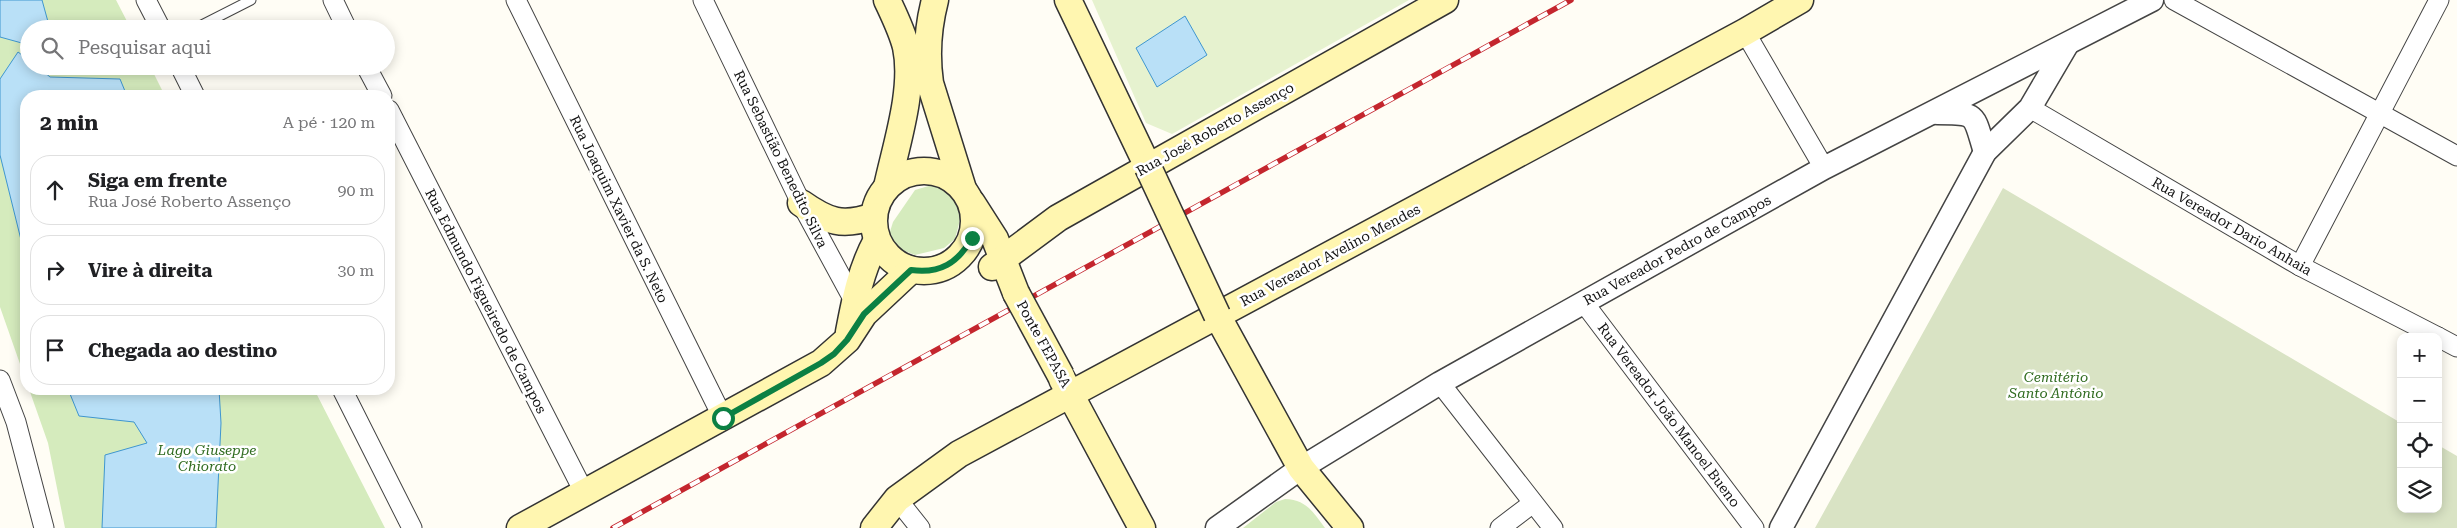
<!DOCTYPE html>
<html lang="pt">
<meta charset="utf-8">
<style>
:root{--surface:#fff;--page:#f6f6f6;--text:#202124;--muted:#757577;--line:#e0e0e0}
body{margin:0;font-family:"Roboto Serif",serif;background:var(--page);color:var(--text)}
.controls{position:absolute;right:15px;bottom:15px;display:grid;overflow:hidden;border-radius:10px;box-shadow:0 2px 12px #0003}
.controls button{width:45px;height:45px;display:grid;place-items:center;padding:0;border:0;border-bottom:1px solid var(--line);background:var(--surface);color:var(--text);font:25px sans-serif}
.stop{position:absolute;width:15px;height:15px;margin:-11px;border:4px solid #0b8043;border-radius:50%;background:#fff}
.stop.end{background:#0b8043;border-color:#fff;box-shadow:0 1px 5px #0008}
.list{margin:0;padding:0;list-style:none}
h2{display:flex;justify-content:space-between;align-items:center;height:65px;margin:0;padding:0 20px;font-size:21px}
h2 small{font-size:16px;font-weight:400;color:var(--muted)}
.list li{display:grid;grid-template-columns:32px 1fr auto;gap:15px;align-items:center;box-sizing:border-box;height:70px;margin:0 10px 10px;padding:0 10px;border:1px solid var(--line);border-radius:20px}
.list b{display:block;font-size:19px;white-space:nowrap}
.list p{margin:0;font-size:16px;white-space:nowrap;color:var(--muted)}
.list em{font-size:16px;font-style:normal;color:var(--muted)}
.icon{flex:none;width:28px;height:28px;fill:none;stroke:currentColor;stroke-width:2;stroke-linecap:round;stroke-linejoin:round}
.map{position:relative;flex:none;width:2457px;height:528px;overflow:hidden}
.search{position:absolute;background:var(--surface);box-shadow:0 2px 12px #0003;left:20px;top:20px;width:375px;height:55px;display:flex;align-items:center;gap:12px;box-sizing:border-box;padding:0 18px;border-radius:28px;color:var(--muted);font-size:19px}
.panel{position:absolute;background:var(--surface);box-shadow:0 2px 12px #0003;left:20px;top:90px;width:375px;height:305px;border-radius:20px}
.map>svg:first-child{display:block}
.green{fill:#d5ebbd}
.cemetery{fill:#d9e3c4}
.pitch{fill:#e6f2cf}
.water{fill:#b9e0f7;stroke:#3f96cf}
.lines{fill:none;stroke-linecap:round;stroke-linejoin:round}
.service-casing{stroke:#444;stroke-width:11}
.minor-casing{stroke:#444;stroke-width:21}
.tertiary-casing{stroke:#444;stroke-width:25}
.secondary-casing{stroke:#333;stroke-width:29}
.service{stroke:#fff;stroke-width:9}
.minor{stroke:#fff;stroke-width:19}
.tertiary{stroke:#fff;stroke-width:22}
.secondary{stroke:#fff6b0;stroke-width:26}
.rail-casing{stroke:#c4262e;stroke-width:5.5}
.rail{stroke:#fff;stroke-width:4;stroke-dasharray:11;stroke-linecap:butt}
.secondary-bridge-casing{stroke:#333;stroke-width:29;stroke-linecap:butt}
.secondary-bridge{stroke:#fff6b0;stroke-width:26}
.route{stroke:#0b8043;stroke-width:6}
.labels{text-anchor:middle;dominant-baseline:central;stroke-width:5;stroke-linejoin:round;paint-order:stroke}
.street-label{font-size:14px;fill:#111;stroke:#fff}
.park-label{font-size:14px;font-style:italic;fill:#2f6b1f;stroke:#fff}
</style>
<div class="map">
<svg width="2457" height="528" viewBox="0 0 2457 528">
<rect width="100%" height="100%" fill="#fffdf5"/>
<g class="green">
<path d="M0 0H116L131 29H29V66H150L165 96H26V381L0 307Z"/>
<path d="M942 182 959 201 961 216 955 239 944 248 915 255 892 246 888 238 893 222 915 190Z"/>
<path d="M29 389H314L385 528H65L48 443Z"/>
<path d="M1285 499C1307 500 1313 512 1325 528H1243L1276 502Z"/>
</g>
<path class="cemetery" d="M2003 188 2401 423V509H2438V445L2457 456V528H1815Z"/>
<path class="pitch" d="M1092 0H1409L1172 134 1146 123Z"/>
<g class="water">
<path d="M0 0H42L50 29H29V45L0 37Z"/>
<path d="M1185 16 1207 55 1157 87 1136 48Z"/>
<path d="M18 52 29 60V66H37L50 77 120 79 127 96H26V260L0 155V79Z"/>
<path d="M68 389H219L221 423 216 528H102L105 455 147 443 134 422 79 416Z"/>
</g>
<g class="lines">
<g class="service-casing">
<path id="service" d="M194 29 251 0"/>
</g>
<g class="minor-casing">
<g id="minor">
<path d="M146 0 161 29"/>
<path d="M333 0 347 29"/>
<path d="M516 0 723 418"/>
<path d="M703 0 801 203 858 308"/>
<path d="M2174 0 2457 156"/>
<path d="M1745 32 1824 168"/>
<path d="M180 66 195 96"/>
<path d="M366 66 382 96"/>
<path d="M2030 108 2300 266 2438 337"/>
<path d="M389 110 584 492"/>
<path d="M2300 266 2439 0"/>
<path d="M1584 303 1754 528"/>
<path d="M2438 337 2457 347"/>
<path d="M0 380 16 422 44 528"/>
<path d="M1440 383 1553 528"/>
<path d="M342 389 412 528"/>
<path d="M897 499 920 528"/>
<path d="M1500 528 1533 503"/>
</g>
</g>
<g class="tertiary-casing">
<g id="tertiary">
<path d="M1937 113C1979 113 1973 114 1985 152"/>
<path d="M1217 528 1301 468 1440 383 1824 168 2152 0"/>
<path d="M1781 528 1985 152 2030 108 2067 45"/>
</g>
</g>
<g class="secondary-casing">
<g id="secondary">
<path d="M935 0C928 27 926 55 930 83L963 189"/>
<path d="M1068 0 1148 167"/>
<circle cx="924" cy="221" r="50"/>
<path d="M887 187C896 145 915 89 906 47 902 31 894 15 887 0"/>
<path d="M801 203C828 222 842 227 874 216"/>
<path d="M972 203 995 239 1016 293"/>
<path d="M992 267 1058 218 1445 0"/>
<path d="M1217 315 1301 468 1350 528"/>
<path d="M849 332C855 300 861 269 877 240"/>
<path d="M1062 379 1142 528"/>
<path d="M520 528 821 363 847 340 864 314 911 270"/>
<path d="M874 528 897 499 959 454 1745 32 1800 0"/>
</g>
</g>
<use href="#service" class="service"/>
<use href="#minor" class="minor"/>
<use href="#tertiary" class="tertiary"/>
<use href="#secondary" class="secondary"/>
<g class="rail-casing">
<path id="rail" d="M613 528 1571 0"/>
</g>
<use href="#rail" class="rail"/>
<g class="secondary-bridge-casing">
<g id="secondary-bridge">
<path d="M1148 167 1217 315"/>
<path d="M1016 293 1061 376"/>
</g>
</g>
<use href="#secondary-bridge" class="secondary-bridge"/>
</g>
<g class="lines">
<path class="route" d="M723 418 821 363 834 354 847 340 864 314 911 270C940 274 958 263 972 238"/>
</g>
<g class="labels">
<g class="street-label">
<text transform="translate(1215 129) rotate(-29)">Rua José Roberto Assenço</text>
<text transform="translate(781 159) rotate(64)">Rua Sebastião Benedito Silva</text>
<text transform="translate(619 209) rotate(64)">Rua Joaquim Xavier da S. Neto</text>
<text transform="translate(2232 226) rotate(30)">Rua Vereador Dario Anhaia</text>
<text transform="translate(1677 250) rotate(-29)">Rua Vereador Pedro de Campos</text>
<text transform="translate(1330 255) rotate(-28)">Rua Vereador Avelino Mendes</text>
<text transform="translate(486 301) rotate(63)">Rua Edmundo Figueiredo de Campos</text>
<text transform="translate(1044 344) rotate(61)">Ponte FEPASA</text>
<text transform="translate(1669 415) rotate(53)">Rua Vereador João Manoel Bueno</text>
</g>
<g class="park-label">
<text x="2056" y="377">Cemitério<tspan x="2056" dy="16">Santo Antônio</tspan></text>
<text x="207" y="450">Lago Giuseppe<tspan x="207" dy="16">Chiorato</tspan></text>
</g>
</g>
</svg>
<div class="controls">
<button>+</button>
<button>−</button>
<button><svg class="icon" aria-label="locate" viewBox="0 0 24 24"><circle cx="12" cy="12" r="6"/><path d="M12 2v4M12 18v4M2 12h4M18 12h4"/></svg></button>
<button><svg class="icon" aria-label="layers" viewBox="0 0 24 24"><path d="M12 4l9 5-9 5-9-5zM3 14l9 5 9-5"/></svg></button>
</div>
<div class="stop" style="left:723px;top:418px"></div>
<div class="stop end" style="left:972px;top:238px"></div>
<div class="search"><svg class="icon" aria-label="search" viewBox="0 0 24 24"><circle cx="10" cy="10" r="6"/><path d="M15 15l6 6"/></svg>Pesquisar aqui</div>
<section class="panel">
<h2>2 min<small>A pé · 120 m</small></h2>
<ul class="list">
<li><svg class="icon" aria-label="ahead" viewBox="0 0 24 24"><path d="M12 20V5M6 11l6-6 6 6"/></svg><div><b>Siga em frente</b><p>Rua José Roberto Assenço</p></div><em>90 m</em></li>
<li><svg class="icon" aria-label="right" viewBox="0 0 24 24"><path d="M7 20v-9h11M14 6l5 5-5 5"/></svg><div><b>Vire à direita</b></div><em>30 m</em></li>
<li><svg class="icon" aria-label="arrive" viewBox="0 0 24 24"><path d="M6 21V4h12l-3 4 3 4H6"/></svg><div><b>Chegada ao destino</b></div></li>
</ul>
</section>
</div>
